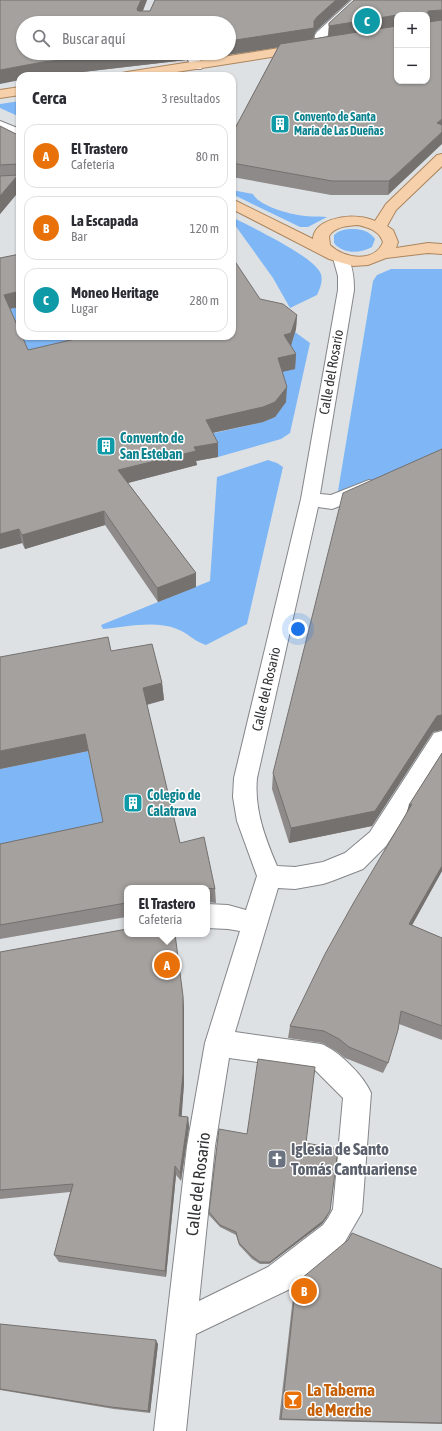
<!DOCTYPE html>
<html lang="es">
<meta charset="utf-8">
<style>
:root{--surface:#fff;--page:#f2f2f3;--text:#2b2b33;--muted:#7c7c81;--line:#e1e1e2;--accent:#ea580c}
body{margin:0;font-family:"Asap Condensed",sans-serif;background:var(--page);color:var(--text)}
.controls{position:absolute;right:12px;top:12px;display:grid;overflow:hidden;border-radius:8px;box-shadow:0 1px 3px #0004}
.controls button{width:36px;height:36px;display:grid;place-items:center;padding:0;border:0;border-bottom:1px solid var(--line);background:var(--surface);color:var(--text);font:20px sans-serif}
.you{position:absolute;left:298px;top:629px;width:14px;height:14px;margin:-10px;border:3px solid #fff;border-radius:50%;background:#1a73e8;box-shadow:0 0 0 6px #1a73e833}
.badge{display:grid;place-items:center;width:26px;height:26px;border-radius:50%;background:var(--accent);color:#fff;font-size:13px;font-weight:700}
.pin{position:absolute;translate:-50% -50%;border:2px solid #fff;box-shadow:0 1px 4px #0006}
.popup{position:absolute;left:124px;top:885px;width:86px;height:52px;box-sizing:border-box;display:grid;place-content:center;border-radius:8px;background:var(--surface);filter:drop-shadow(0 1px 3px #0005);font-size:13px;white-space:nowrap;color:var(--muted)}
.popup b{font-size:15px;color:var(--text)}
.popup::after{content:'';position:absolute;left:50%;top:100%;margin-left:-8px;border:8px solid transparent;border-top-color:var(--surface)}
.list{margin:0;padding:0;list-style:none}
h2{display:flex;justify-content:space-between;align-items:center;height:52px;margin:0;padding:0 16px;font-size:17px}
h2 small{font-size:13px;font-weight:400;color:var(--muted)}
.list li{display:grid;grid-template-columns:26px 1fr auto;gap:12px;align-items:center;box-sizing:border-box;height:64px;margin:0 8px 8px;padding:0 8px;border:1px solid var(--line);border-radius:12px}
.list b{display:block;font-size:15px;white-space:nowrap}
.list p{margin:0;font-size:13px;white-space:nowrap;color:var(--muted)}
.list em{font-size:13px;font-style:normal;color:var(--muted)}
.icon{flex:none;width:22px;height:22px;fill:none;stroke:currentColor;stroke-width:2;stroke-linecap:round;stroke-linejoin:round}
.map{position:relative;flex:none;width:442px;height:1431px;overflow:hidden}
.search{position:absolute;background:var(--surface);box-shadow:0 1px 3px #0004;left:16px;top:16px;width:220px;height:44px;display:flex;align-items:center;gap:10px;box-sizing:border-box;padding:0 14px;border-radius:22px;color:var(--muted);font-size:15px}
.panel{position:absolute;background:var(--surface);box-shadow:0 1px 3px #0004;left:16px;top:72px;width:220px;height:268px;border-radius:12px}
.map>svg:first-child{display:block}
.green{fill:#7fb7f6}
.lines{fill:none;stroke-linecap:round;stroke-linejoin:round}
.minor-casing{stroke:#848689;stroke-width:2}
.major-casing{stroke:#ac855d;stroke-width:2}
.minor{fill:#fff;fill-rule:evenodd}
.major{fill:#f5d0ab;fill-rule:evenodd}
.wall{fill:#8e8a89;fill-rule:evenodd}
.shaded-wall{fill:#74716f}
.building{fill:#a5a19f;stroke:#74716f}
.labels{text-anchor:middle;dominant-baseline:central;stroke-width:3;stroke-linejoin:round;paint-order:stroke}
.far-culture-label{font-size:12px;font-weight:bold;fill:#0d838f;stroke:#fff;text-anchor:start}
.street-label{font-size:14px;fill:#313234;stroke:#fff}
.culture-label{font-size:14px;font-weight:bold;fill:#0d838f;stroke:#fff;text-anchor:start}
.near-worship-label{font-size:17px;font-weight:bold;fill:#5b616d;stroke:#fff;text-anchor:start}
.near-street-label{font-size:17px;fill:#313234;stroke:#fff}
.near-food-label{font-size:17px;font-weight:bold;fill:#c56008;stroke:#fff;text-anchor:start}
</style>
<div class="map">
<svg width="442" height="1431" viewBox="0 0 442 1431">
<rect width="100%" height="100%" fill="#dee1e4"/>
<g class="green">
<path d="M20 101V117L0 108V104Z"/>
<path d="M232 190 253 194C258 205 286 213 298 215 307 217 317 216 327 217L308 227H300L232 194Z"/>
<path d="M232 217C251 227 311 255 320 272 324 280 320 288 317 295L290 308 273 278 232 221Z"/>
<path d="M356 229C364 230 370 232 375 239L372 247C360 254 343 254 334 243V235C341 229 347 229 356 229Z"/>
<path d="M391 269H442V466L340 511 338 491 373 281 377 275Z"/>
<path d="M20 307V336H117L31 365 6 309Z"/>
<path d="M295 332 310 343 290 433 281 439 218 457 206 435 263 422 275 417 272 374 283 349 293 339Z"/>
<path d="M268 460 277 463 283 467 247 624 206 645C195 642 188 633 177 629 154 620 127 627 103 629L101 625 210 581 217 477Z"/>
<path d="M88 751 106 837 0 858V769Z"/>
</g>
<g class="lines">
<g class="minor-casing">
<g id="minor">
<path d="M352 0H365L327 36 326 46 324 49H316L314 46 315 35 317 32Z"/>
<path d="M184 53H196L203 66 201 69H193Z"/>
<path d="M0 121 20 129V138L0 130Z"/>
<path d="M341 253 346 255C353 265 354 278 354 290L320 494 331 495 369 480 376 482 378 487 376 492 332 509 318 507 257 778C254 809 265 838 277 866L295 867 323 862 345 853 370 832 434 733 442 731V759L386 846 363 869 332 881 323 884 295 889 278 888 235 1032 321 1044C338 1050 364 1076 371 1093L362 1212 343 1245 290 1289 196 1334 186 1431H154L187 1146 205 1043 240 931 228 929 207 928V904L228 905 246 910 257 876 237 821 233 797 234 778 301 499 338 290V276L333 258 336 255ZM229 1058 315 1070 343 1098 333 1209 328 1218 323 1225 268 1267 199 1301 215 1146Z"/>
</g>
</g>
<g class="major-casing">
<g id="major">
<path d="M305 44 309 45 311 48 309 51 151 76H121L122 73 127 72Z"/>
<path d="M20 87V95L0 98V90Z"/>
<path d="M442 154V166L396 210 387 226 393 230 398 242 396 248 428 243 442 244V254L428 253 386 258 368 265 353 266 329 259 232 209V199L313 239C314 220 344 215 359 217 364 217 370 219 375 221L386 204 437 155ZM358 225C369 228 379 230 383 242 375 263 344 259 330 245L329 236C335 226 348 226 358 225Z"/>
<path d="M20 180V188L0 189V181Z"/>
</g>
</g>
<use href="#minor" class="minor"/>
<use href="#major" class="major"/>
</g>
<g class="wall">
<path d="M0 0H147L143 11H150L155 0H350L316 31 314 35 313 39 328 36 329 23 442 0 388 195H331L232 177V134L278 47 201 59 197 53H229V23L23 53H186V60L48 76H20ZM397 15H427L397 81Z"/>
<path d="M0 126 20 136V179H18L20 190 0 214Z"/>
<path d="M20 254V307L10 309 28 350 260 299 297 315 296 329 291 346 296 354 295 369 282 372 286 402 275 417 263 422 213 433 218 457 196 461 197 465 128 483 196 573V587L158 602 105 525 25 549 22 543 0 549V258Z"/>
<path d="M111 651 162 683 164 700 147 705 180 843 215 889 216 903 207 902V888H127V924L126 917 0 939V844L103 822 88 751 0 769Z"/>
<path d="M433 732 372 826 289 843 272 789 273 773Z"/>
<path d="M442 753V871L412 925 442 938V1040L399 1024 388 1063 383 1073 345 1058 336 1051 322 1043 288 1038 290 1026 406 814 409 805Z"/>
<path d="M0 952 183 996 184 1009V1084L181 1116 188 1117 189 1127 181 1181 176 1175 166 1277 59 1262 54 1255 70 1192 0 1199Z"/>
<path d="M247 1134 306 1143 327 1217 322 1224 269 1264H260L252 1259 239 1245 236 1235 220 1227 209 1215V1212Z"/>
<path d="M442 1269V1424L279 1420 294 1288 296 1283Z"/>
<path d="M0 1324 158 1344 150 1413 114 1409 0 1390Z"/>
</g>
<g class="shaded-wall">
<path d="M141 0H147L138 22 137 9Z"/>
<path d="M336 0H350L316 31 314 35 313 42 201 59V53H229V41L314 21 317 17Z"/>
<path d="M442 10V23L427 25 428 11Z"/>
<path d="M397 15V29L328 39 329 26Z"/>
<path d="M129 53H186V60L48 76H20V80L0 84V70L43 62Z"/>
<path d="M442 119V131L437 123Z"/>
<path d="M442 132V144L388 195 389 181Z"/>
<path d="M18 175 20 190 0 214V196Z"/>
<path d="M20 291V307L6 309 4 295Z"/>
<path d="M297 315 296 329 290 348 284 335Z"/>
<path d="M296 354 295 369 277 373 278 358Z"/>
<path d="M287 387 286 402 275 417 263 422 206 434V420Z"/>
<path d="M218 443V457L196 461 197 465 120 485 118 470 194 447Z"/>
<path d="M104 511 105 525 25 549 22 535Z"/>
<path d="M19 529 22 543 0 549V534Z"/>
<path d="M196 573V587L158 602 157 588Z"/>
<path d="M162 683 164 700 144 705 143 688Z"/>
<path d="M442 710V730L433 732 372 826 289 843 291 828 437 716Z"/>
<path d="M85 734 88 751 0 769V751Z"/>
<path d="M412 804 405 820 409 805Z"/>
<path d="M442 866V871L405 938 409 924Z"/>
<path d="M183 996 184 1009V1084L181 1126 179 1116Z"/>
<path d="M188 1117 189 1127 181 1181 180 1173Z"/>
<path d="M175 1166 176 1175 166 1277 165 1271Z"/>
<path d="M330 1211 327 1217 322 1224 269 1264 270 1262Z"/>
<path d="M156 1340 158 1344 150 1413 148 1411Z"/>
</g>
<g class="building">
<path d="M0 0H141L137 9 138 11H150L155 0H336L317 17 314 21V28L229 41V23H23V53H129L43 62 0 70Z"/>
<path d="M354 0H442V10L428 11V22L442 20V119L437 123 442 125V132L389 181H332L232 163V134L280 44 397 26V81H427V15H397L329 26V23Z"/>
<path d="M0 126 20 136V172L19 173V166L18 164 0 165Z"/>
<path d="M18 175 0 196V176Z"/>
<path d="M20 254V291L4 295 20 332V336H22L28 350 88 336H232V257L260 299 283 304 297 315 291 333 284 335 296 354 278 358 287 387 275 402 263 407 206 420 218 443 194 447 196 451 118 470 196 573 157 588 104 511 22 535 19 529 0 534V258Z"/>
<path d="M442 449V715L437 716 375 811 291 828 273 773 343 493Z"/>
<path d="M108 637 111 651 152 644 162 683 143 688 180 843 204 837 215 889 207 888H127V919H126V903L0 925V844L103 822 85 734 0 751V657Z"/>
<path d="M442 753V866L409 924 442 938V1026L401 1011 398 1030 388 1063 349 1047 339 1039 324 1031 290 1026 325 954 354 902 412 804 409 805Z"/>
<path d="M127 929V934H175L183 996V1073L179 1116 188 1117 180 1173 175 1166 165 1271 54 1255 73 1184 0 1190V952Z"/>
<path d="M258 1059 315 1067 306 1143 338 1149 330 1211 328 1214 323 1221 270 1262H260L252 1256 239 1243 236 1232 220 1225 209 1212 219 1129 247 1134Z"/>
<path d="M352 1233 442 1269V1423L281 1419 296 1283 348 1240Z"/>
<path d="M0 1324 156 1340 148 1411 111 1407 0 1389Z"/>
</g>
<defs>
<g id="building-square" transform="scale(1)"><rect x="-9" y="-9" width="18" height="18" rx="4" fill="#0f9aa8" stroke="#fff"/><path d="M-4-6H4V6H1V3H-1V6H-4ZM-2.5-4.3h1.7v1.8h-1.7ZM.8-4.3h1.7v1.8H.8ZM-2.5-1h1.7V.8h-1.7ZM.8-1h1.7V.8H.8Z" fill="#fff"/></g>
<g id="church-square" transform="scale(1)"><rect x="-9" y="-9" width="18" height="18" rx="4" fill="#6b7280" stroke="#fff"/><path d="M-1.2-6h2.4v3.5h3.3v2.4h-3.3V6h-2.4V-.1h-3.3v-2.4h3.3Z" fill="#fff"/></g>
<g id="bar-square" transform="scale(1)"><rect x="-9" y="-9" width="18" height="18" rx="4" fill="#e8710a" stroke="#fff"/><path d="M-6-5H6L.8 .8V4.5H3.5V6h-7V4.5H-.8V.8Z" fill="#fff"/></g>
</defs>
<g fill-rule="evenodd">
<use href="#building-square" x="280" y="124"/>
<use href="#building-square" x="106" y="446"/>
<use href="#building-square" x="133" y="803"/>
<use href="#church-square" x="277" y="1159"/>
<use href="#bar-square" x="293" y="1400"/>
</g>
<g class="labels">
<g class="far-culture-label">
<text x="294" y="117">Convento de Santa<tspan x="294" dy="14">María de Las Dueñas</tspan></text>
</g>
<g class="street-label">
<text transform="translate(331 372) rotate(-80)">Calle del Rosario</text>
<text transform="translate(266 689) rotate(-77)">Calle del Rosario</text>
</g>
<g class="culture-label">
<text x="120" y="438">Convento de<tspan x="120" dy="16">San Esteban</tspan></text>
<text x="147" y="795">Colegio de<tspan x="147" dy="16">Calatrava</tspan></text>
</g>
<g class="near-worship-label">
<text x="291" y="1149">Iglesia de Santo<tspan x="291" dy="20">Tomás Cantuariense</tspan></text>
</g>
<g class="near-street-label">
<text transform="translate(198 1184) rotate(-83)">Calle del Rosario</text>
</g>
<g class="near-food-label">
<text x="307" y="1390">La Taberna<tspan x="307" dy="20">de Merche</tspan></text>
</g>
</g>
</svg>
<div class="controls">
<button>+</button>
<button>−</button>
</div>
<div class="you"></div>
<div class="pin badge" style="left:167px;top:965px;background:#e8710a">A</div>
<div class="popup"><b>El Trastero</b>Cafetería</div>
<div class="pin badge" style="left:304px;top:1291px;background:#e8710a">B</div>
<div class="pin badge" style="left:367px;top:21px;background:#0f9aa8">C</div>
<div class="search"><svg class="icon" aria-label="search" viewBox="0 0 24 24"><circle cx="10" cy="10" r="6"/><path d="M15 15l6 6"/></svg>Buscar aquí</div>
<section class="panel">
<h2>Cerca<small>3 resultados</small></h2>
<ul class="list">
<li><span class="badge" style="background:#e8710a">A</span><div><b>El Trastero</b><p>Cafetería</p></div><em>80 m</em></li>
<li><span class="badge" style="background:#e8710a">B</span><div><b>La Escapada</b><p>Bar</p></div><em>120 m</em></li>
<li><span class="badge" style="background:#0f9aa8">C</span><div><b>Moneo Heritage</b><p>Lugar</p></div><em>280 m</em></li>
</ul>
</section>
</div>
